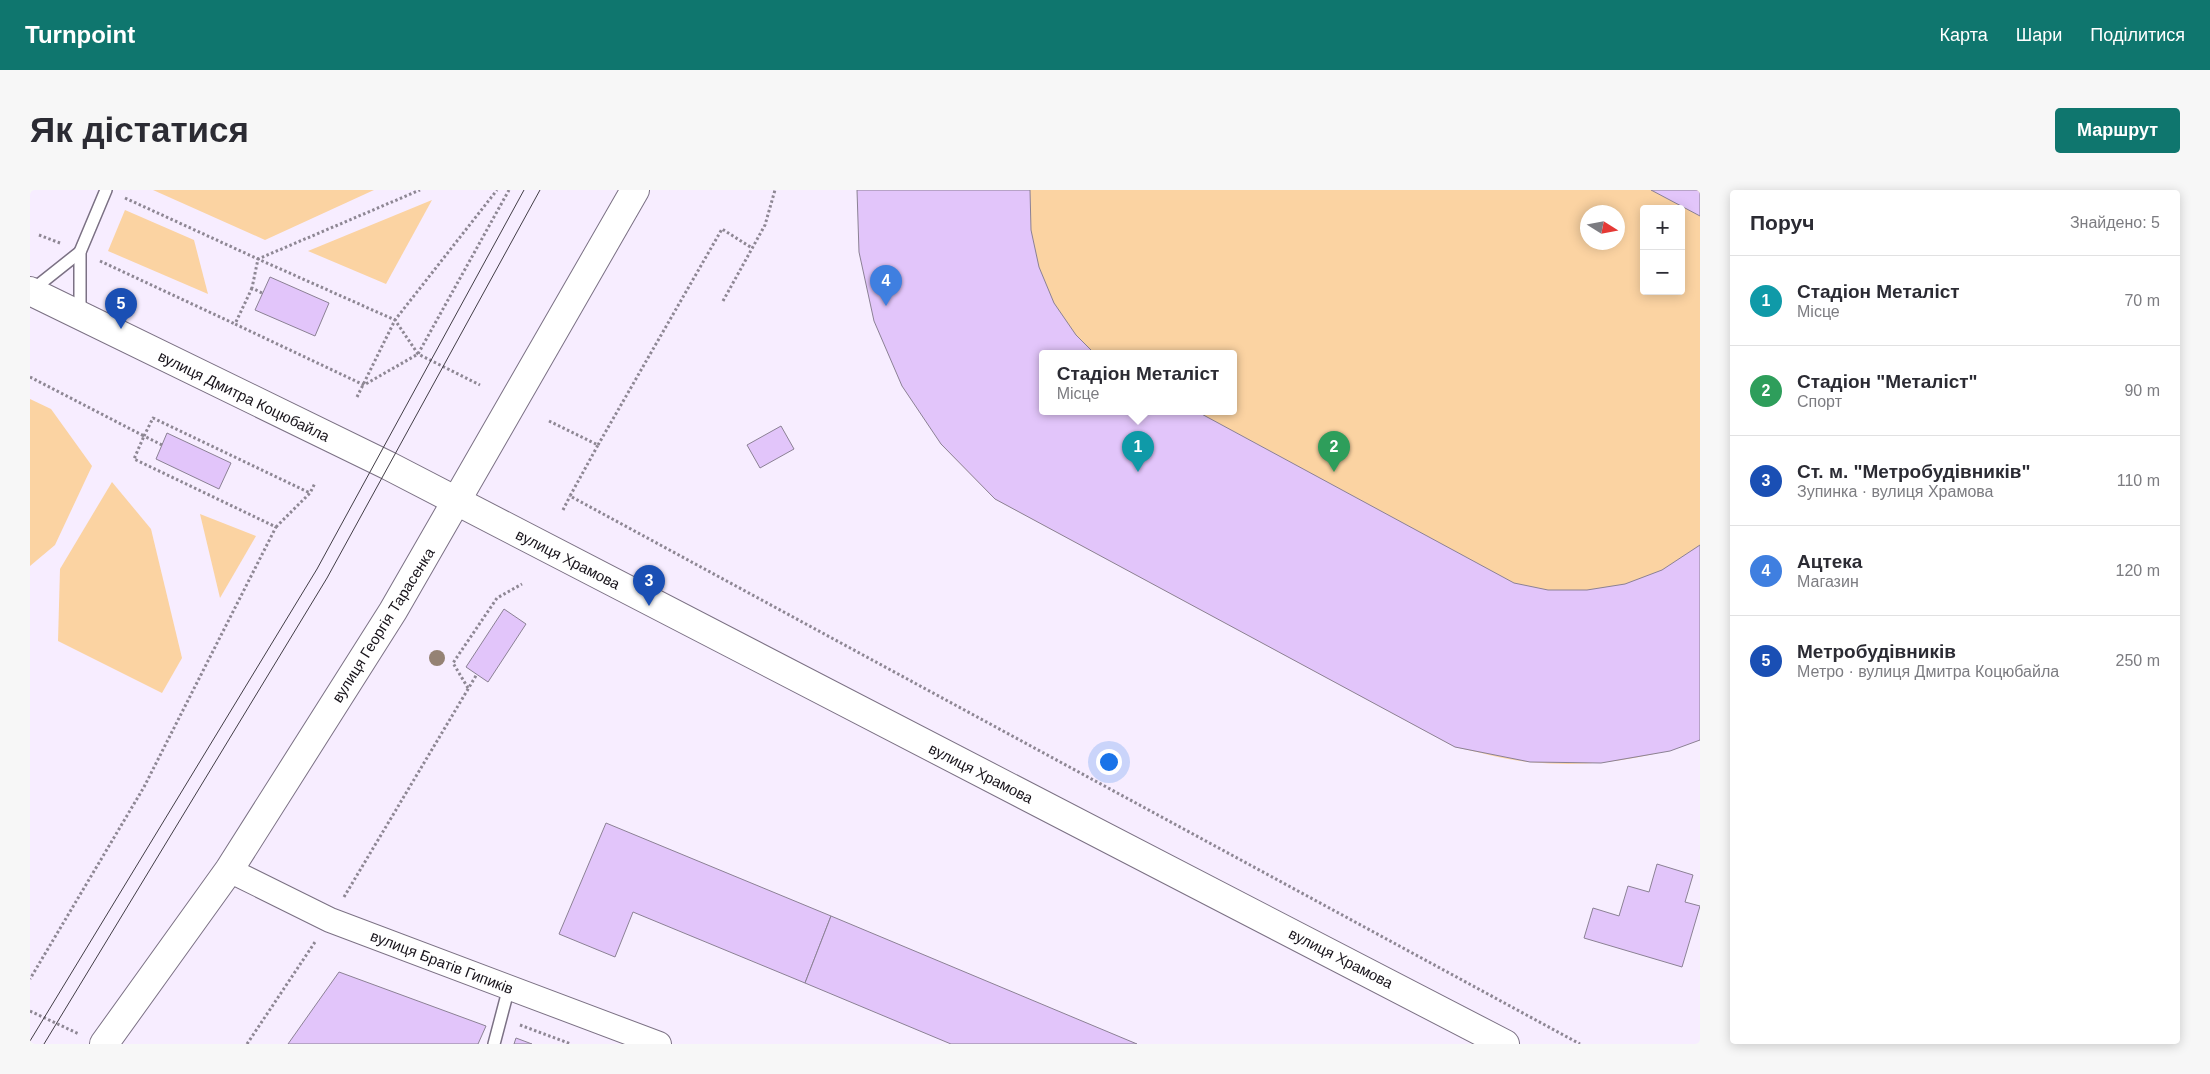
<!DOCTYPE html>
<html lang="uk">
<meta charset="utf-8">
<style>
:root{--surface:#fff;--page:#f7f7f7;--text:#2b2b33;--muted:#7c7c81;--line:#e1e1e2;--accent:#0f766e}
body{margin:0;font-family:Arial,sans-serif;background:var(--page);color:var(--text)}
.controls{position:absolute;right:15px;top:15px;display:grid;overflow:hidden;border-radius:5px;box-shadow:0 2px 12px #0003}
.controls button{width:45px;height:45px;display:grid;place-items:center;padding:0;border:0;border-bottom:1px solid var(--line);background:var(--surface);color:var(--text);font:25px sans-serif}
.compass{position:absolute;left:1550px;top:15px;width:45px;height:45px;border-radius:50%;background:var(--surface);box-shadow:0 2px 12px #0003;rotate:101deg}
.you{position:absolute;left:1078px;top:571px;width:18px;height:18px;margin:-12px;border:4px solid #fff;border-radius:50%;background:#1a73e8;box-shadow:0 0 0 8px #1a73e833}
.badge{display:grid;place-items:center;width:32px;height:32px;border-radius:50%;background:var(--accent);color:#fff;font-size:16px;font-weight:700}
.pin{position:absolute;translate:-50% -41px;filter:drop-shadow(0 1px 2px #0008)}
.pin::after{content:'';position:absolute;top:26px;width:18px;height:15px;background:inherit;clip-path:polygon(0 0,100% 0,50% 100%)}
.popup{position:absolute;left:1009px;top:160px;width:198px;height:65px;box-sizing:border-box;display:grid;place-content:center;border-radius:5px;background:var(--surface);filter:drop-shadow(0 1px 4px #0005);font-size:16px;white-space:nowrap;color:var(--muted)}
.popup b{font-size:19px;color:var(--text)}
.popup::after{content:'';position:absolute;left:50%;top:100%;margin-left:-10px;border:10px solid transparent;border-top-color:var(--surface)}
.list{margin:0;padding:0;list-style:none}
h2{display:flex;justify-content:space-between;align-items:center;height:65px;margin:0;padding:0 20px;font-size:21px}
h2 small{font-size:16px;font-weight:400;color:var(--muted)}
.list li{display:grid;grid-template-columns:32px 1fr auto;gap:15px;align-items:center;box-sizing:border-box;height:90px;padding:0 20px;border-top:1px solid var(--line)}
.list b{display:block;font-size:19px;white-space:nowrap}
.list p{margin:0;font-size:16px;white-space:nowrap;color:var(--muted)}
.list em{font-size:16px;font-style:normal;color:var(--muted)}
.map{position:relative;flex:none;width:1670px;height:854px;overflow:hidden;border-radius:5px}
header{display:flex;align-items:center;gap:30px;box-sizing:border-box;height:70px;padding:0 25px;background:var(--accent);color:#fff}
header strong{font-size:24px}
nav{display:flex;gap:28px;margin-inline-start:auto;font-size:18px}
.intro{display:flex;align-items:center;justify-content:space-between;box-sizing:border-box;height:120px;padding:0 30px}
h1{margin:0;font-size:35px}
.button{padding:12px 22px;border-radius:5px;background:var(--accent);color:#fff;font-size:18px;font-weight:700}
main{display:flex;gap:30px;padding:0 30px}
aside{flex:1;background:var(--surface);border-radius:5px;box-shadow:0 2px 12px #0003}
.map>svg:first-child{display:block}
.green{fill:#fbd3a2;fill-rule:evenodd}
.building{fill:#e2c5fa;stroke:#8b8194}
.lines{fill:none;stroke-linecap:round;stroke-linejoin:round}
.lane-casing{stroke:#7b7184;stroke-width:14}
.street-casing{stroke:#7b7184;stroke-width:26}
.secondary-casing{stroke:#7b7184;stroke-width:30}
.path{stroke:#8e8794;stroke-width:3;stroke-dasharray:2.5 2.5;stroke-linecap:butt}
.lane{stroke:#fff;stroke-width:11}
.street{stroke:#fff;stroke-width:24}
.secondary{stroke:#fff;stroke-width:28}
.tram{stroke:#423d46;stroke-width:1}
.tree{fill:#958274}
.labels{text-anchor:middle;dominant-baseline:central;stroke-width:4;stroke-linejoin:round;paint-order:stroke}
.street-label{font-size:15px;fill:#17131a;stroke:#fff}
</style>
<header>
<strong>Turnpoint</strong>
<nav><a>Карта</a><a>Шари</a><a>Поділитися</a></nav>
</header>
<div class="intro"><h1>Як дістатися</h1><a class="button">Маршрут</a></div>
<main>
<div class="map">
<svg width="1670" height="854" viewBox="0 0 1670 854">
<rect width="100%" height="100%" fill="#f7edff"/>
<g class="green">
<path d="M123 0H344L235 50Z"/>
<path d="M827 0H1670V550C1617 570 1557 578 1500 572 1475 570 1449 562 1425 557L965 309 911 254ZM1614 19H1651V101H1614ZM1558 22H1588V52H1558ZM1013 163H1203V221H1013Z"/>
<path d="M402 10 356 94 278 61Z"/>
<path d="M95 20 164 50 178 104 78 61Z"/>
<path d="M0 209 21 219 62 276 25 355 0 376Z"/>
<path d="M82 292 121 339 152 468 132 503 28 451 30 379Z"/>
<path d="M170 324 226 346 190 408Z"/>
</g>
<g class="building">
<path d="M827 0H1000L1001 40 1009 77 1024 113 1046 145 1064 163H1013V221H1166L1484 393 1518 400H1557L1595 394 1632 380 1670 355V550L1640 561 1571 573 1500 572 1425 557 965 309 911 254 872 196 844 131 829 62Z"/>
<path d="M1621 0H1670V26Z"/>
<path d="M240 87 299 113 285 146 225 120Z"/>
<path d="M751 236 764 259 730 278 717 255Z"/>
<path d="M137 243 201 273 189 299 126 269Z"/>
<path d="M474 419 496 434 458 492 436 477Z"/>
<path d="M576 633 801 726 775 793 603 722 585 767 529 744Z"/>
<path d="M1627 674 1663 685 1655 712 1670 716 1652 777 1554 748 1563 718 1589 726 1598 696 1619 702Z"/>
<path d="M801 726 1107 854H921L775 793Z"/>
<path d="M309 782 456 836 448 854H258Z"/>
<path d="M486 848 502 854H484Z"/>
</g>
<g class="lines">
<g class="lane-casing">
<g id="lane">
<path d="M1 101 50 62"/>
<path d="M50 125V62L76 0"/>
<path d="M464 854 479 797"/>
</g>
</g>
<g class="street-casing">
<path id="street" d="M199 680 300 730 629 854"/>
</g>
<g class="secondary-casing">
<g id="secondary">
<path d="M0 101 359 276 1475 854"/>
<path d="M74 854 199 680 363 421 605 0"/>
</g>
</g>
<g class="path">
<path d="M95 8 228 69 365 130 388 164 450 195"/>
<path d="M9 45 30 53"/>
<path d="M70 71 205 134"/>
<path d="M222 98 205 134 334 195 388 164 479 0"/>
<path d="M232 103 222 98 228 69 390 0"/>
<path d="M693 111 735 35 745 0"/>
<path d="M0 187 114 246 104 269 246 337 114 597 0 789"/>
<path d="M327 207 365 130 467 0"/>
<path d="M519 231 568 255 540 306 1550 854"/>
<path d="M132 255 114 246 123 228 280 303"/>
<path d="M568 255 692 39 722 58"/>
<path d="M533 320 540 306"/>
<path d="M246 337 280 303 285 293"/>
<path d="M438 498 423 473 467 408 492 394"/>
<path d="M314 707 447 484"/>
<path d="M0 821 49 844"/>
<path d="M490 835 541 854"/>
<path d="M217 854 285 752"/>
</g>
<use href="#lane" class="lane"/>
<use href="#street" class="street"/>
<use href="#secondary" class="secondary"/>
<g class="tram">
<path d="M0 851 287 379 494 0"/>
<path d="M14 854 297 388 510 0"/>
</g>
</g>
<circle class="tree" cx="407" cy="468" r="8"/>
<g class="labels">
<g class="street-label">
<text transform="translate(214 206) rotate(26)">вулиця Дмитра Коцюбайла</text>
<text transform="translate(538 369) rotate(27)">вулиця Храмова</text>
<text transform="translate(353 435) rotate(-58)">вулиця Георгія Тарасенка</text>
<text transform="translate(951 583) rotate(27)">вулиця Храмова</text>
<text transform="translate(1311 768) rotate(27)">вулиця Храмова</text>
<text transform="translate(412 772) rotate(21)">вулиця Братів Гипиків</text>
</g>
</g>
</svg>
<div class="controls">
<button>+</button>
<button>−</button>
</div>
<svg class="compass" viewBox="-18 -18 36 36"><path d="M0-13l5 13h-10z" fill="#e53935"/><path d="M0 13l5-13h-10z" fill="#7c7c81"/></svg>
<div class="you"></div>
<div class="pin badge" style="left:1108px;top:282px;background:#0f9aa8">1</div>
<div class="popup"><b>Стадіон Металіст</b>Місце</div>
<div class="pin badge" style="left:1304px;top:282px;background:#2e9e5b">2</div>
<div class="pin badge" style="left:619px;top:416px;background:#1a4fb4">3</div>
<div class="pin badge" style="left:856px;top:116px;background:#3f7fe0">4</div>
<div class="pin badge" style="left:91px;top:139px;background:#1a4fb4">5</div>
</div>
<aside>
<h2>Поруч<small>Знайдено: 5</small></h2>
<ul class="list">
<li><span class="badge" style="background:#0f9aa8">1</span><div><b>Стадіон Металіст</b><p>Місце</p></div><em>70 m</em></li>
<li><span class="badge" style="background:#2e9e5b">2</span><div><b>Стадіон &quot;Металіст&quot;</b><p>Спорт</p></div><em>90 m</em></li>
<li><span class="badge" style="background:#1a4fb4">3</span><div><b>Ст. м. &quot;Метробудівників&quot;</b><p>Зупинка · вулиця Храмова</p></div><em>110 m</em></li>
<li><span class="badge" style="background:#3f7fe0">4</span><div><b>Ацтека</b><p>Магазин</p></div><em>120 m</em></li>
<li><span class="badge" style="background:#1a4fb4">5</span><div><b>Метробудівників</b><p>Метро · вулиця Дмитра Коцюбайла</p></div><em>250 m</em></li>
</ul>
</aside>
</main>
